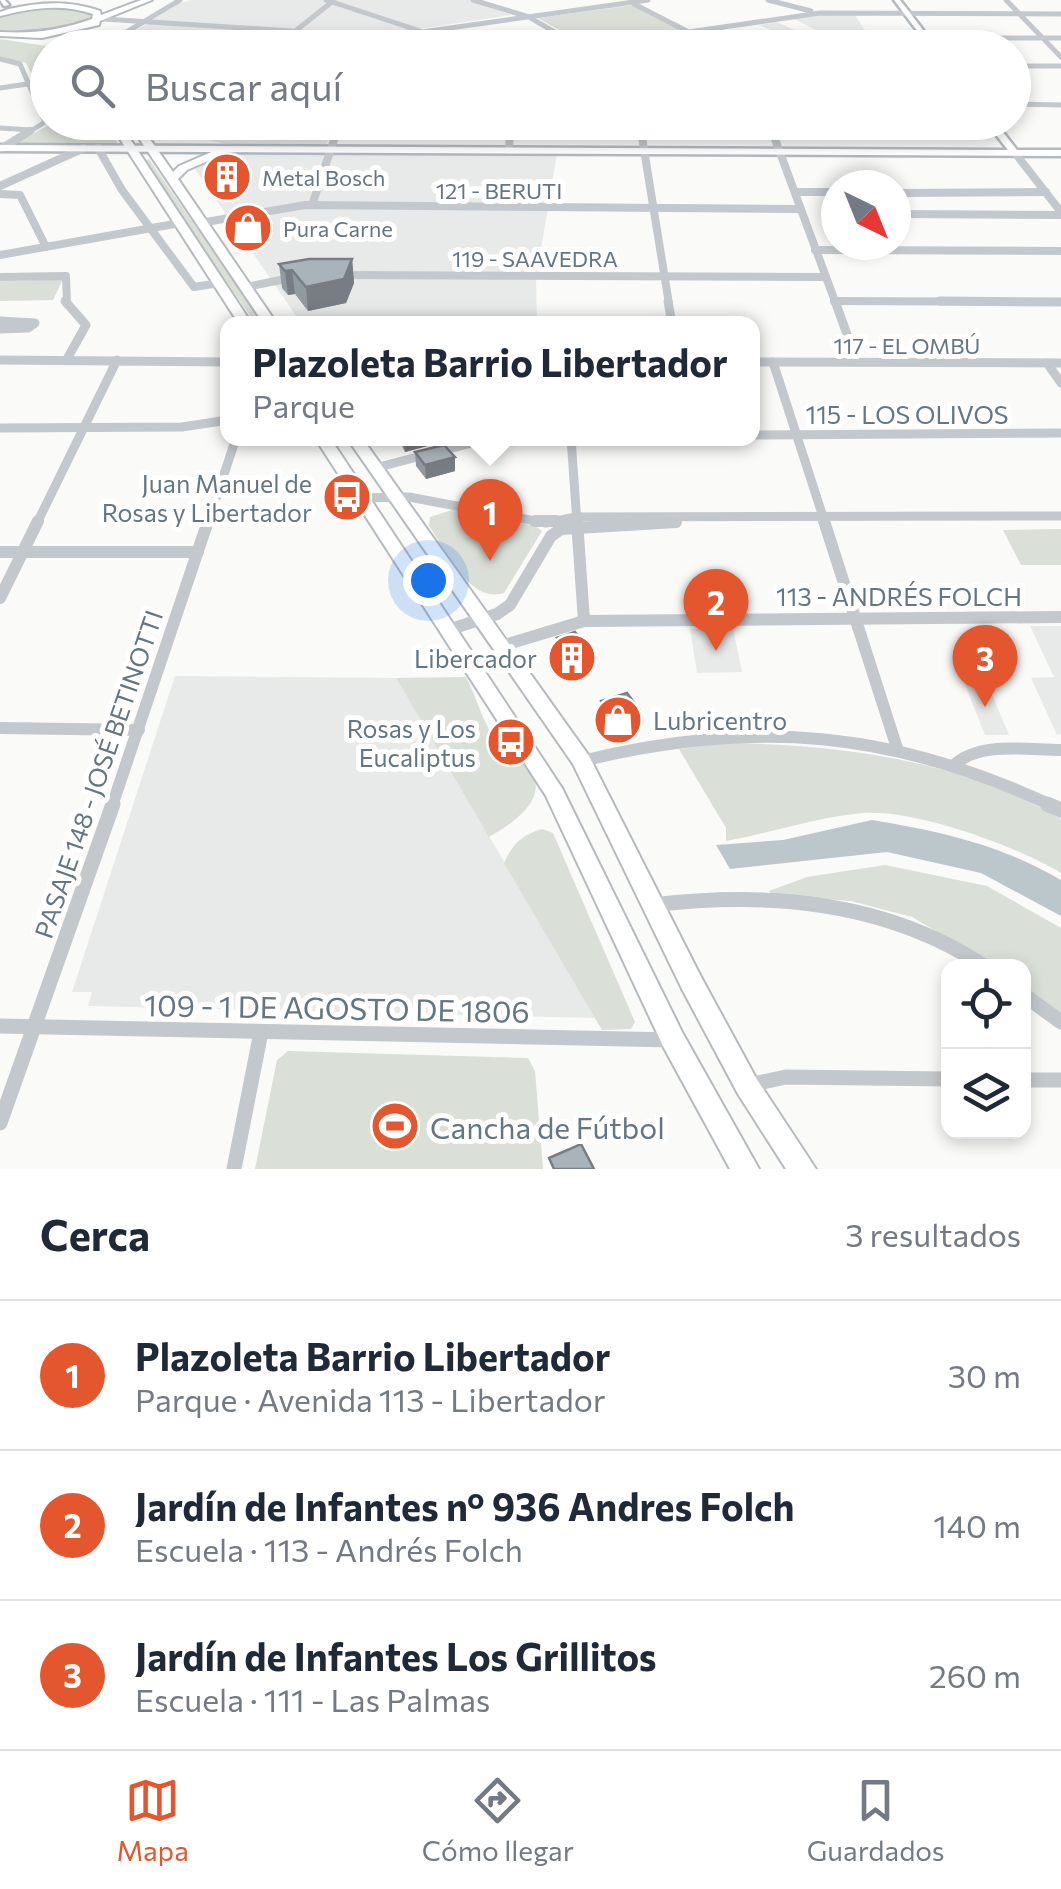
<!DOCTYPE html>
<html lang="es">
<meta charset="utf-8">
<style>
:root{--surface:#fff;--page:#f2f2f3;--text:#1f2937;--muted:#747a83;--line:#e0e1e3;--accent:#e4572e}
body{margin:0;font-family:Commissioner,sans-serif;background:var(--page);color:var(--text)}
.controls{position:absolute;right:30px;bottom:30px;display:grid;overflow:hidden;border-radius:20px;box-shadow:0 5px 15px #0003}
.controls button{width:90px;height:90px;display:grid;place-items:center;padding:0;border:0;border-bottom:2px solid var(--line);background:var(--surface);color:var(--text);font:50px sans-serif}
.compass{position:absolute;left:821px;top:170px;width:90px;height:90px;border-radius:50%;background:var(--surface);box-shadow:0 5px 15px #0003;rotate:137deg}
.you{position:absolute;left:428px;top:580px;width:35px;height:35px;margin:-25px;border:8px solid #fff;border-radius:50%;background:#1a73e8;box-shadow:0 0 0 15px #1a73e833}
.badge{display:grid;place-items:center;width:65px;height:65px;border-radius:50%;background:var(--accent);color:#fff;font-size:32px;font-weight:700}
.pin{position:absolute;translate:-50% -82px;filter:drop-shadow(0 2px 5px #0008)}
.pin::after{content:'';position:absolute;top:52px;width:35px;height:30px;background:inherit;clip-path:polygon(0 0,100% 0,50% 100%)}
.popup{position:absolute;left:220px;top:316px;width:540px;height:130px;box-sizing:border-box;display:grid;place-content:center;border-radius:20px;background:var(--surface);filter:drop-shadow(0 2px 8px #0005);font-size:32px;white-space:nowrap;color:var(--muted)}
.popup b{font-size:38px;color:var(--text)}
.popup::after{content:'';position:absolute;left:50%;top:100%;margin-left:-20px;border:20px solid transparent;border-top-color:var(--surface)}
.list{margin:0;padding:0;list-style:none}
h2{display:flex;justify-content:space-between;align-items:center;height:130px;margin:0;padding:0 40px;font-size:42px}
h2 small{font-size:32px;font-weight:400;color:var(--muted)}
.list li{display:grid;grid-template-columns:65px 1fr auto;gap:30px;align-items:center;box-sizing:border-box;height:150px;padding:0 40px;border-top:2px solid var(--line)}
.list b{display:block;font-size:38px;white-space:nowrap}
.list p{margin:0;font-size:32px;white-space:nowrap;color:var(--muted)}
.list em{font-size:32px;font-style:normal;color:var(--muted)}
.icon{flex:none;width:55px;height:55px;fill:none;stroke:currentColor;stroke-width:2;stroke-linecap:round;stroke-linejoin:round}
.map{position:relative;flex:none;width:1061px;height:1169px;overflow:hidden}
.search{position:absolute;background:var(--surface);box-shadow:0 5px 15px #0003;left:30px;right:30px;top:30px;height:110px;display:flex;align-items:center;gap:25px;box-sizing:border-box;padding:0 35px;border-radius:55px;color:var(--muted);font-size:38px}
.sheet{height:580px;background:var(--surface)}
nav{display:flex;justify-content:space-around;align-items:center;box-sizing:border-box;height:140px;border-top:2px solid var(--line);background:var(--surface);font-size:28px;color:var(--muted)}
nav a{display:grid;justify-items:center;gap:5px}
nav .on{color:var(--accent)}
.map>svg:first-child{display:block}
.built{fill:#e8e9e9}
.green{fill:#dadfd7}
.water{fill:#bbc7cb}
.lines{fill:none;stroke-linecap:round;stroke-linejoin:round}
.secondary-casing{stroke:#b3babf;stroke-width:5}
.primary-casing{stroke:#b5babe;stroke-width:4}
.street-far4{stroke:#c3c8cc;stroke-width:5}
.street-far3{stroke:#c3c8cc;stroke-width:8}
.street-far2{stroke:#c3c8cc;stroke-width:9}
.street-far1{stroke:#c3c8cc;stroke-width:12}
.street{stroke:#c3c8cc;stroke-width:15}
.secondary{fill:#fff;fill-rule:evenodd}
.primary{fill:#fff;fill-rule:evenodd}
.wall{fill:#929a9f}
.shaded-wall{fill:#777d82}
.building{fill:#aab3b9;stroke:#777d82;stroke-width:2.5}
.labels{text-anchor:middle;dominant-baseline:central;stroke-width:10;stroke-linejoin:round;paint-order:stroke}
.far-poi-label{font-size:22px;fill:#657683;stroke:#fff;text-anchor:start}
.far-street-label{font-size:22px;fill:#657683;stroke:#fff}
.street-label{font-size:25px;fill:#657683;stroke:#fff}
.poi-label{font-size:25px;fill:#657683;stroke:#fff;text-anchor:end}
.near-street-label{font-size:30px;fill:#657683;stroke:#fff}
.near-poi-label{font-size:30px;fill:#657683;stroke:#fff;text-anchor:start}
</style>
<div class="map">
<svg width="1061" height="1169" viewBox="0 0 1061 1169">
<rect width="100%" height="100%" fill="#fafaf8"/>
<g class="built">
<path d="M192 0H485L479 3 512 15 297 47 108 48 180 3Z"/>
<path d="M825 15H855L869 37 791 39 759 25 777 22 803 34 818 31 794 19Z"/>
<path d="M151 123 333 122 335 124 326 144H225L153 127Z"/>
<path d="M230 153 557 154 536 279 537 323H301L195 169Z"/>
<path d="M1030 626H1061V734L1057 735 1031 678 1054 677Z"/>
<path d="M690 629H733L742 672 697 673Z"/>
<path d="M175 676 396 678 596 1018 88 1006 92 992H72Z"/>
<path d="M985 678 1009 735H985L963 679Z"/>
</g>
<g class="green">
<path d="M634 5 688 33 588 47 538 18Z"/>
<path d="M65 7 87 11 93 18 53 33 0 30V18L8 14Z"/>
<path d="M0 39 53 47 48 48 47 79 35 81 26 63 0 57Z"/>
<path d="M47 82 48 122 106 123 118 144 10 146 47 126 33 89 34 85Z"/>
<path d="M149 159 263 323H255L152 174 146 160Z"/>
<path d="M63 279 53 300 0 301V281Z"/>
<path d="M452 510 535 526 542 531 504 593C469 604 446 550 429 526L430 517Z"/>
<path d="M1061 529V565H1021L1003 530Z"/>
<path d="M466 677C476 696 481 717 492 734 502 749 524 758 532 772 548 801 510 825 489 837L396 678Z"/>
<path d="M724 743C839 744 961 760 1061 819V873C1016 846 916 809 863 813 817 817 771 833 726 841V828L679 749Z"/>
<path d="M542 829 553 833 635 1022 631 1029 602 1030 504 863C512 844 522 835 542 829Z"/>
<path d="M885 865 987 886 1061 928V1015L1024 986V966H995L912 917 851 901 772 895 769 891 807 877Z"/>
<path d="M288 1051 528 1058 535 1071 543 1169H255L277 1060Z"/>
</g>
<path class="water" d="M872 820C939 831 1002 845 1061 880V916L981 873 887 852 730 869 716 845 783 840Z"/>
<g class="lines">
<g class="secondary-casing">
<g id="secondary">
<path d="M0 0H5L9 5 4 6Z"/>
<path d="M894 0H900L937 48H930Z"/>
<path d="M986 122H995L1017 150H1061V156L0 151V145L1008 150Z"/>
</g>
</g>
<g class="primary-casing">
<g id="primary">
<path d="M141 0H152L100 21 99 25 42 38 0 36V32C33 34 61 30 92 19L93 14C62 3 31 8 0 16V12L9 9C40 2 69 0 100 11L101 15Z"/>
<path d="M109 122H119L252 324H239Z"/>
<path d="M128 122H138L173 172 179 166 223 147H231V151L187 170 178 179 277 324H264Z"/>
<path d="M315 438H330L562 788 682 1032 759 1169H730L664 1048 546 796Z"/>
<path d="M347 438H362L589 756 700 975 756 1078 816 1169H786L738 1094 682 989 573 764Z"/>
</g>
</g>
<g class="street-far4">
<path d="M326 0 420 31 445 48"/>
<path d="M473 0 529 17 582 48"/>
<path d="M768 0 811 11"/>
<path d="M1006 0 1061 57"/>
<path d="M634 4 720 48"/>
<path d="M104 19 293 31"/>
<path d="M927 38H1061"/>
<path d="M100 48 180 0"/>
<path d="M274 48 333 1"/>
<path d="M308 48 648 0"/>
<path d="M579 48 820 13 1061 14"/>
<path d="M0 59 20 64 45 122 26 134"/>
<path d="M1014 66H1061"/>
<path d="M0 88 48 81"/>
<path d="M1014 104 1061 105"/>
<path d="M640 122 642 134"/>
<path d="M769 122 773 134"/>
<path d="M0 128 31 130"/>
<path d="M336 134 340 122"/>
<path d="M510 134 511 122"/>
</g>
<g class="street-far3">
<path d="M641 131 669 304"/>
<path d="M772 131 836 304"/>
<path d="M2 148 30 131"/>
<path d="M98 148 122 190 194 287 219 283"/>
<path d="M509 150 510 131"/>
<path d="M1015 153 1061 212"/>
<path d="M0 186 84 148"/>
<path d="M795 192H836"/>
<path d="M896 193 1046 192"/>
<path d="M0 194 20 195 46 247"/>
<path d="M312 205 337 131"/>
<path d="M896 214 1061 215"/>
<path d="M200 223 305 205 800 209"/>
<path d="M815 250 1061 251"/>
<path d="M0 255 180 223"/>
<path d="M339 275 825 277"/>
<path d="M0 277 66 276 67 304"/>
<path d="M246 287 296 277"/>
<path d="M834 301 1061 302"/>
</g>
<g class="street-far2">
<path d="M65 301 86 325 67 359"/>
<path d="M668 301 672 324"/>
<path d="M835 301 857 362"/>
<path d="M940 301 1061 302"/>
<path d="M0 321 35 323 28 328 0 329"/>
<path d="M0 360 228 362"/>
<path d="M752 362 1061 363"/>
<path d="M773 362 825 523"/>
<path d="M1047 363 1061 383"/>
<path d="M0 428 182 427 228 420"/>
<path d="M752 435 1061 433"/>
<path d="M571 438 577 523"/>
<path d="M375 468 491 438"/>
<path d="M361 498 409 497 546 523 576 517 1061 516"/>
<path d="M37 523 117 360"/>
<path d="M208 523 236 438"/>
<path d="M652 523 676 522"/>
</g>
<g class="street-far1">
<path d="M535 521H556"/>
<path d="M577 521 584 621"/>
<path d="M824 521 897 748"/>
<path d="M0 552H198"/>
<path d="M0 598 38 521"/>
<path d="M448 630 497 614 510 605 551 536 561 529 676 522"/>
<path d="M501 646 584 621 1061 617"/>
<path d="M0 728 139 730"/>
<path d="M582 761C755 719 891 730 1053 806"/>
<path d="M954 765C980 741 1028 750 1061 750"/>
<path d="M112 806 208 521"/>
</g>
<g class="street">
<path d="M1047 804 1061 810"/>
<path d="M653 905C768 891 886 901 984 966"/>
<path d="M1024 995 1061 1022"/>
<path d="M0 1026 673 1040"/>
<path d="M1024 1080H1061"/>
<path d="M749 1085 786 1077 948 1079"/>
<path d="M0 1123 113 804"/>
<path d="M234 1169 261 1032"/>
</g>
<use href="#secondary" class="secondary"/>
<use href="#primary" class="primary"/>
</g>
<g class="wall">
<path d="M352 259 354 283 346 303 308 311 295 294 288 295 282 288 279 264Z"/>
<path d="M398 438H457L405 452Z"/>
<path d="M415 452 455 471 426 479 416 466Z"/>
<path d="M557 638 589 648 588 663 570 669 557 653Z"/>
<path d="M601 701 638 724 614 732 603 727 600 716Z"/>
</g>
<g class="shaded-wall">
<path d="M352 259 354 283 346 303 308 311 306 287Z"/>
<path d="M292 270 295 294 288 295 285 271Z"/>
<path d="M404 438H457L405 452Z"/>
<path d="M455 457V471L426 479 425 465Z"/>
<path d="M589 648 588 663 570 669V655Z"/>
<path d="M639 709 638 724 614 732 615 717Z"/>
</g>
<g class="building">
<path d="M309 259H352L344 279 306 287 292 270 285 271 279 264Z"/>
<path d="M444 445 455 457 425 465 415 452Z"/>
<path d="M575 632 589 648 570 655 557 638Z"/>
<path d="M627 693 639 709 615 717 604 713 601 701Z"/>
<path d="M581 1144 594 1169H554L549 1158Z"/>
</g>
<defs>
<g id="building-disc" transform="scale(2.5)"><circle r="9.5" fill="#e4572e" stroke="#fff"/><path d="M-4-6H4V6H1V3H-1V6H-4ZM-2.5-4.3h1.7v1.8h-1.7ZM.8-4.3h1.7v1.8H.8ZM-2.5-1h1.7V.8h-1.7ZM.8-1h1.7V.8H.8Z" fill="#fff"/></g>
<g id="shop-disc" transform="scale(2.5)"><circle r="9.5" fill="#e4572e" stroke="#fff"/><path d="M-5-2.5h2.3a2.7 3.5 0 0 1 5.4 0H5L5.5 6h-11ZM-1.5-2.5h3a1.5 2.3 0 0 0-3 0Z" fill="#fff"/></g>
<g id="bus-disc" transform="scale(2.5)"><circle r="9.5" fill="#e4572e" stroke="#fff"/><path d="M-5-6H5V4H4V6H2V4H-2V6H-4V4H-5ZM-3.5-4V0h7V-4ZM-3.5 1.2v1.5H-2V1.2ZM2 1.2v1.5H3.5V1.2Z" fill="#fff"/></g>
<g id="stadium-disc" transform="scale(2.5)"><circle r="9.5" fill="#e4572e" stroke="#fff"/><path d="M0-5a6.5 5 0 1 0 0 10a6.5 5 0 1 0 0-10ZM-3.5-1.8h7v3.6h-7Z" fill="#fff"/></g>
</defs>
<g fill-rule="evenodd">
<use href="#building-disc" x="227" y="177"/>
<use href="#shop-disc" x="248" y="228"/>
<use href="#bus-disc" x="347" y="497"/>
<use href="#building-disc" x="572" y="658"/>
<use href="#shop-disc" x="618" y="720"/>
<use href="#bus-disc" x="511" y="742"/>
<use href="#stadium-disc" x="395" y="1126"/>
</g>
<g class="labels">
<g class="far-poi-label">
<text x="262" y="177">Metal Bosch</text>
<text x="283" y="228">Pura Carne</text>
</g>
<g class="far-street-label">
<text x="499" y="190">121 - BERUTI</text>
<text x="535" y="258">119 - SAAVEDRA</text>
<text x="907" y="345">117 - EL OMBÚ</text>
</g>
<g class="street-label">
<text x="907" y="414">115 - LOS OLIVOS</text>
<text x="899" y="596">113 - ANDRÉS FOLCH</text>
<text transform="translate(98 774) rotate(-71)">PASAJE 148 - JOSÉ BETINOTTI</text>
</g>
<g class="poi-label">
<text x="312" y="483">Juan Manuel de<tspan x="312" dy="29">Rosas y Libertador</tspan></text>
<text x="537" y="658">Libercador</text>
<text x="653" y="720" text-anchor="start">Lubricentro</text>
<text x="476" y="728">Rosas y Los<tspan x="476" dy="29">Eucaliptus</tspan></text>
</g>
<g class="near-street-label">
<text transform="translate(337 1007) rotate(1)">109 - 1 DE AGOSTO DE 1806</text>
</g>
<g class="near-poi-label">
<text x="430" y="1126">Cancha de Fútbol</text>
</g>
</g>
</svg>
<div class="controls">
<button><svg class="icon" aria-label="locate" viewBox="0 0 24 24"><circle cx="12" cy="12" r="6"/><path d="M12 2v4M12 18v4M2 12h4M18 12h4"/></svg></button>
<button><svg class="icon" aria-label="layers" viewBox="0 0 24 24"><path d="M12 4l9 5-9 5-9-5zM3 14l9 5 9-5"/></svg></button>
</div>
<svg class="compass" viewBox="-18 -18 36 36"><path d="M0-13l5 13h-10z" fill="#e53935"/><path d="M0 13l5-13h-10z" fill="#747a83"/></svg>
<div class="you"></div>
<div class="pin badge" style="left:490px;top:561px">1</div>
<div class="popup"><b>Plazoleta Barrio Libertador</b>Parque</div>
<div class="pin badge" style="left:716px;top:651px">2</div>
<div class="pin badge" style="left:985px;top:707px">3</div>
<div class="search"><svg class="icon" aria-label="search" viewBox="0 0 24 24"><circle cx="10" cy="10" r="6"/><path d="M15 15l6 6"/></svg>Buscar aquí</div>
</div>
<section class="sheet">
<h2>Cerca<small>3 resultados</small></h2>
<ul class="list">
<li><span class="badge">1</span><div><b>Plazoleta Barrio Libertador</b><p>Parque · Avenida 113 - Libertador</p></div><em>30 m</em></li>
<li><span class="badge">2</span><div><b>Jardín de Infantes nº 936 Andres Folch</b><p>Escuela · 113 - Andrés Folch</p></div><em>140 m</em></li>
<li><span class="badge">3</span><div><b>Jardín de Infantes Los Grillitos</b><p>Escuela · 111 - Las Palmas</p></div><em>260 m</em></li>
</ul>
</section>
<nav>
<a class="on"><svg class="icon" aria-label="map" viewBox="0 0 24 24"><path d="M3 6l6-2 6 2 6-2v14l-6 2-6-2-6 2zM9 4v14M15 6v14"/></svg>Mapa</a>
<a><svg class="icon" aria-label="directions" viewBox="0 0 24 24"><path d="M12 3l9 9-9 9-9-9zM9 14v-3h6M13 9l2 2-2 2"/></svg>Cómo llegar</a>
<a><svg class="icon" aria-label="saved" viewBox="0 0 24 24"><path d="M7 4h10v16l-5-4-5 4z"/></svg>Guardados</a>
</nav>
